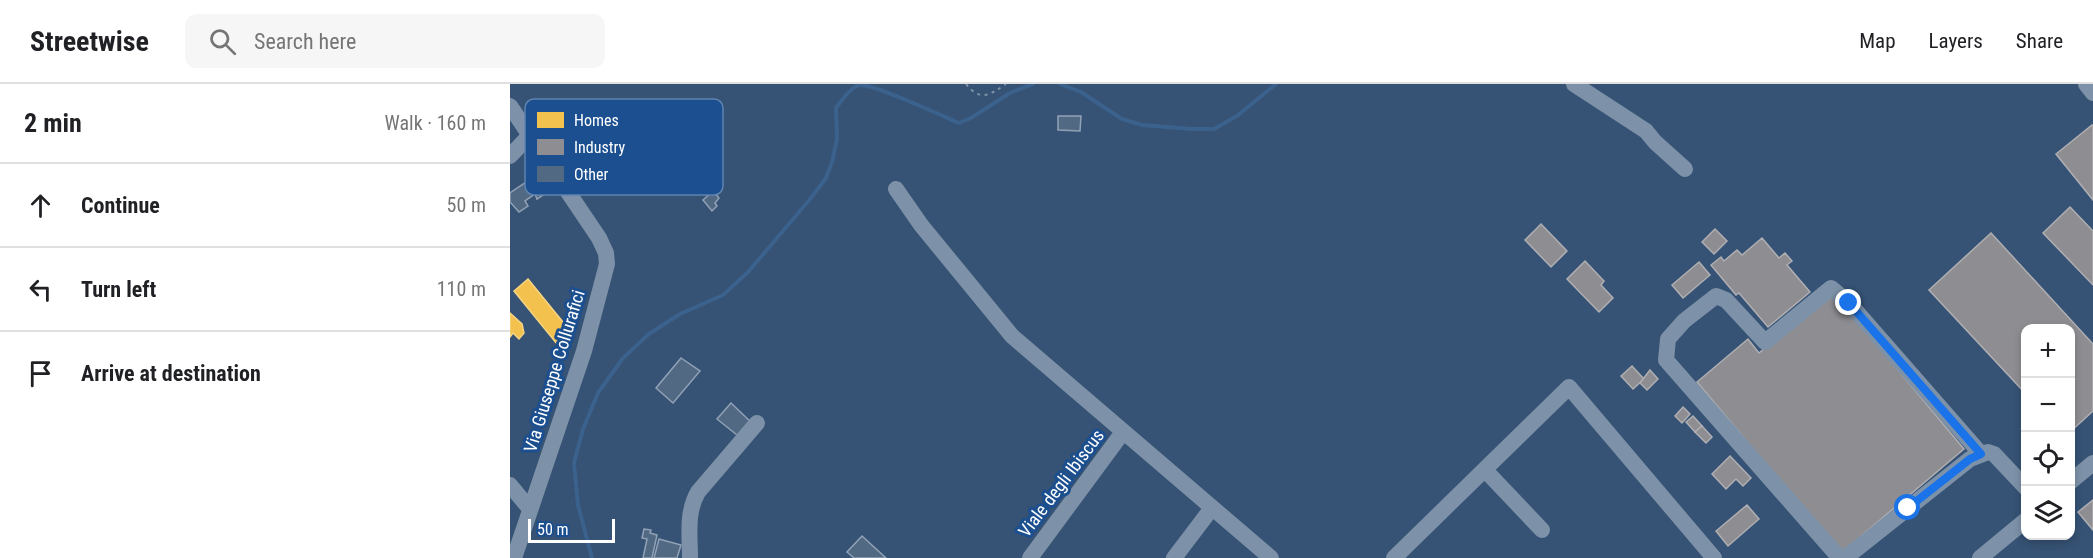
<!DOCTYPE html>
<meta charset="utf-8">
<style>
:root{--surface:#fff;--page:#f6f6f6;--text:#202124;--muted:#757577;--line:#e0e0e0}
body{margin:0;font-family:"Roboto Condensed",sans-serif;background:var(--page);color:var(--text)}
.controls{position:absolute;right:18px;bottom:18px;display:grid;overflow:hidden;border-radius:12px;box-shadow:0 3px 9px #0003}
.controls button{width:54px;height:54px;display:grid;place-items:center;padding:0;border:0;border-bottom:2px solid var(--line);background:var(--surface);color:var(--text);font:30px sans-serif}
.scale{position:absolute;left:18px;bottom:15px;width:87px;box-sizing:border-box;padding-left:6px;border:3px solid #fff;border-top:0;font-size:16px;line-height:21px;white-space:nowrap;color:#fff;-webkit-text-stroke:4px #1b4f8f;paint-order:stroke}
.stop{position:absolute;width:18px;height:18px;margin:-14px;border:4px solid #1a73e8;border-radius:50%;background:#fff}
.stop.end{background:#1a73e8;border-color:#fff;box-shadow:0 2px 6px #0008}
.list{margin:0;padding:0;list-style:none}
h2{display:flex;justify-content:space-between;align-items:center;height:78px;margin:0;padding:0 24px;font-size:26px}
h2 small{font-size:20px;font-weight:400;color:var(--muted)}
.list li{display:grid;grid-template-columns:39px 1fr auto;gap:18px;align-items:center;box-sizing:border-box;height:84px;padding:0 24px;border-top:2px solid var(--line)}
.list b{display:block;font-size:22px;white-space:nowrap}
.list em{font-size:20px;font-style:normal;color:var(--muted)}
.icon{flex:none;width:33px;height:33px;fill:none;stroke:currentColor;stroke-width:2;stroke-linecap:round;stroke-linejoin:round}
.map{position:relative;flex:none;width:1583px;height:474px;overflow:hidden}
header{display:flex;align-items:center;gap:36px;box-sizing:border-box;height:84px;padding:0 30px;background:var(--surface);border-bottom:2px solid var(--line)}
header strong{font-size:28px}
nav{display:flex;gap:33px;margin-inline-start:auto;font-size:21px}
.search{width:420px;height:54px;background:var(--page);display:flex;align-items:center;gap:15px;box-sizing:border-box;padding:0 21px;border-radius:12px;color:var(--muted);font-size:22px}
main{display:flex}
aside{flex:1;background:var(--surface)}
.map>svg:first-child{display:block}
.homes{fill:#f2c14e;stroke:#f6d483;stroke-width:1.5}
.industry{fill:#8d8d92;stroke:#afafb3;stroke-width:1.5}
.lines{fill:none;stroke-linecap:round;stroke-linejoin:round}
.stream{stroke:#3b618d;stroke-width:4}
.building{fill:#526984;stroke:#92a2b6;stroke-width:1.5}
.path{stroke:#7d92a8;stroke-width:2;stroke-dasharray:3 4.5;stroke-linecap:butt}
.minor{stroke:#7d92a8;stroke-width:16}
.route{stroke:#1a73e8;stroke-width:8}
.labels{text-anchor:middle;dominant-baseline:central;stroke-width:6;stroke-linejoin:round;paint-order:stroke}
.street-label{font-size:18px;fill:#fff;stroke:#1b4f8f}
.key{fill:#1b4f8f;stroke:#5f84b1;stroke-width:1.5}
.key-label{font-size:16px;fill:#fff}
</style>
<header>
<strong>Streetwise</strong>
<div class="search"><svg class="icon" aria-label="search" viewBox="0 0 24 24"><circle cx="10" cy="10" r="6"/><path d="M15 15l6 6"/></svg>Search here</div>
<nav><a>Map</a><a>Layers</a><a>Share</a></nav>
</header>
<main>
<aside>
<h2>2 min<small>Walk · 160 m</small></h2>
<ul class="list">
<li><svg class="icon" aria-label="ahead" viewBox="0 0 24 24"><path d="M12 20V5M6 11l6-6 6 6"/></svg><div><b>Continue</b></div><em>50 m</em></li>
<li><svg class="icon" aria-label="left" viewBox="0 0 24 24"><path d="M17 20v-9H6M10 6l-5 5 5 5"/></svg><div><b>Turn left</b></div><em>110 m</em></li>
<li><svg class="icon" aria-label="arrive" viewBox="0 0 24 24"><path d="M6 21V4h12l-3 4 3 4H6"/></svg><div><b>Arrive at destination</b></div></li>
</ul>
</aside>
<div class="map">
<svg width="1583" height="474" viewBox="0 0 1583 474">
<rect width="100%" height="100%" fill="#365274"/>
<g class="homes">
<path d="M18 195 61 248 47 260 4 207Z"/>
<path d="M0 229 12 240 14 249 9 255 3 249 0 253Z"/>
</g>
<g class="industry">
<path d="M1582 41H1583V116L1546 70Z"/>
<path d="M1560 123 1583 147V201L1533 149Z"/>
<path d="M1031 140 1057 167 1041 183 1015 156Z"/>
<path d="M1205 145 1217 157 1204 170 1192 158Z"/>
<path d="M1481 149 1583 260V327L1560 348V244H1516V310L1419 206Z"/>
<path d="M1252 154 1269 174 1275 169 1282 177 1277 181 1300 208 1258 243 1229 209 1226 211 1201 181 1211 173 1214 177 1227 166 1232 171Z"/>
<path d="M1075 177 1094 197 1091 201 1103 214 1089 228 1057 195Z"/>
<path d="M1189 178 1200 191 1173 214 1162 201Z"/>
<path d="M1322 207 1454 365 1331 469 1187 298 1238 255 1249 269Z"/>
<path d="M1122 282 1134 295 1123 305 1111 292Z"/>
<path d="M1140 286 1148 295 1137 306 1130 299Z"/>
<path d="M1173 323 1180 330 1172 339 1165 332Z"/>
<path d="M1183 332 1192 342 1185 348 1176 338Z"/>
<path d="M1192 342 1202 353 1196 359 1185 348Z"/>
<path d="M1220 372 1241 394 1233 402 1226 395 1216 405 1202 390Z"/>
<path d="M1583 416V446L1568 428Z"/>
<path d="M1237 421 1249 435 1218 462 1206 447Z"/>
</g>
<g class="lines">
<g class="stream">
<path d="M550 0 571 8 612 35 632 41 682 45H704L727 32 766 0"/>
<path d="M82 474 68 421 64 379 73 345 88 309 113 274 139 250 170 230 213 211 238 188 301 114 316 94 322 78 327 55 326 24C332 16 339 5 349 1 365 0 430 31 449 39L461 34 500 9 523 0"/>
</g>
</g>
<g class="building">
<path d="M548 32H571L570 47 548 46Z"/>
<path d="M25 92 36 109 27 115 25 110 15 117 18 122 9 128 0 118V109Z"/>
<path d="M203 107 209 114 205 119 207 122 202 127 193 116Z"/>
<path d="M171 274 190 287 163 319 146 304Z"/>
<path d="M221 319 244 341 232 355 207 335Z"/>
<path d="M134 445 141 446 140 449 147 451 142 474H133L137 455 132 454Z"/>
<path d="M352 452 376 474H344L337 468Z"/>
<path d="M149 455 171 461 167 474H144Z"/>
</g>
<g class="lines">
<path class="path" d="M456 0C470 18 480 11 496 0"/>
<g class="minor">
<path d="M1064 0 1136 47 1145 58 1175 85"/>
<path d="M1576 0 1583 9"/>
<path d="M0 22 89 154 96 169 97 180 74 267 4 474"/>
<path d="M0 72 20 51"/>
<path d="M386 105 411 141 502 252 761 474"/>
<path d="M1471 370 1339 219 1321 204 1255 258 1216 216 1206 212 1174 237 1158 255 1156 276 1327 471 1333 473 1339 471 1460 375 1478 368 1484 370 1516 404"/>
<path d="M975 386 1032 446"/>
<path d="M1560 398 1583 379"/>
<path d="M0 401 20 425"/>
<path d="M180 474C180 451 176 429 188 408L247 339"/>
<path d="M520 474 613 348"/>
<path d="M664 474 702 424"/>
<path d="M884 474 1059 303 1204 474"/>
<path d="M1470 474 1516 436"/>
</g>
</g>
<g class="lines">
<path class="route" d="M1339 219 1471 370 1460 375 1398 424"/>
</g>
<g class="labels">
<g class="street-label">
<text transform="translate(44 287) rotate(-73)">Via Giuseppe Collurafici</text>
<text transform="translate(551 399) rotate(-53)">Viale degli Ibiscus</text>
</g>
</g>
<rect x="15" y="15" width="198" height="96" rx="9" class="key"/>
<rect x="27" y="28" width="27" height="16" fill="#f2c14e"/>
<rect x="27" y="55" width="27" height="16" fill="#8d8d92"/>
<rect x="27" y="82" width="27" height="16" fill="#526984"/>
<g class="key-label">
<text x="64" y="42">Homes</text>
<text x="64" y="69">Industry</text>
<text x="64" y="96">Other</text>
</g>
</svg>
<div class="controls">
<button>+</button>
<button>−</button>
<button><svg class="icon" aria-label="locate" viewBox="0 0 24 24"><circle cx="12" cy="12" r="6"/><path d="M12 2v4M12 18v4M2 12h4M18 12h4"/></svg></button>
<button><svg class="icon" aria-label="layers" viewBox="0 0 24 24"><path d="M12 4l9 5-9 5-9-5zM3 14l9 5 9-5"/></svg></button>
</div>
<div class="scale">50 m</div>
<div class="stop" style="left:1398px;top:424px"></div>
<div class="stop end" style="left:1339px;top:219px"></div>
</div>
</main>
